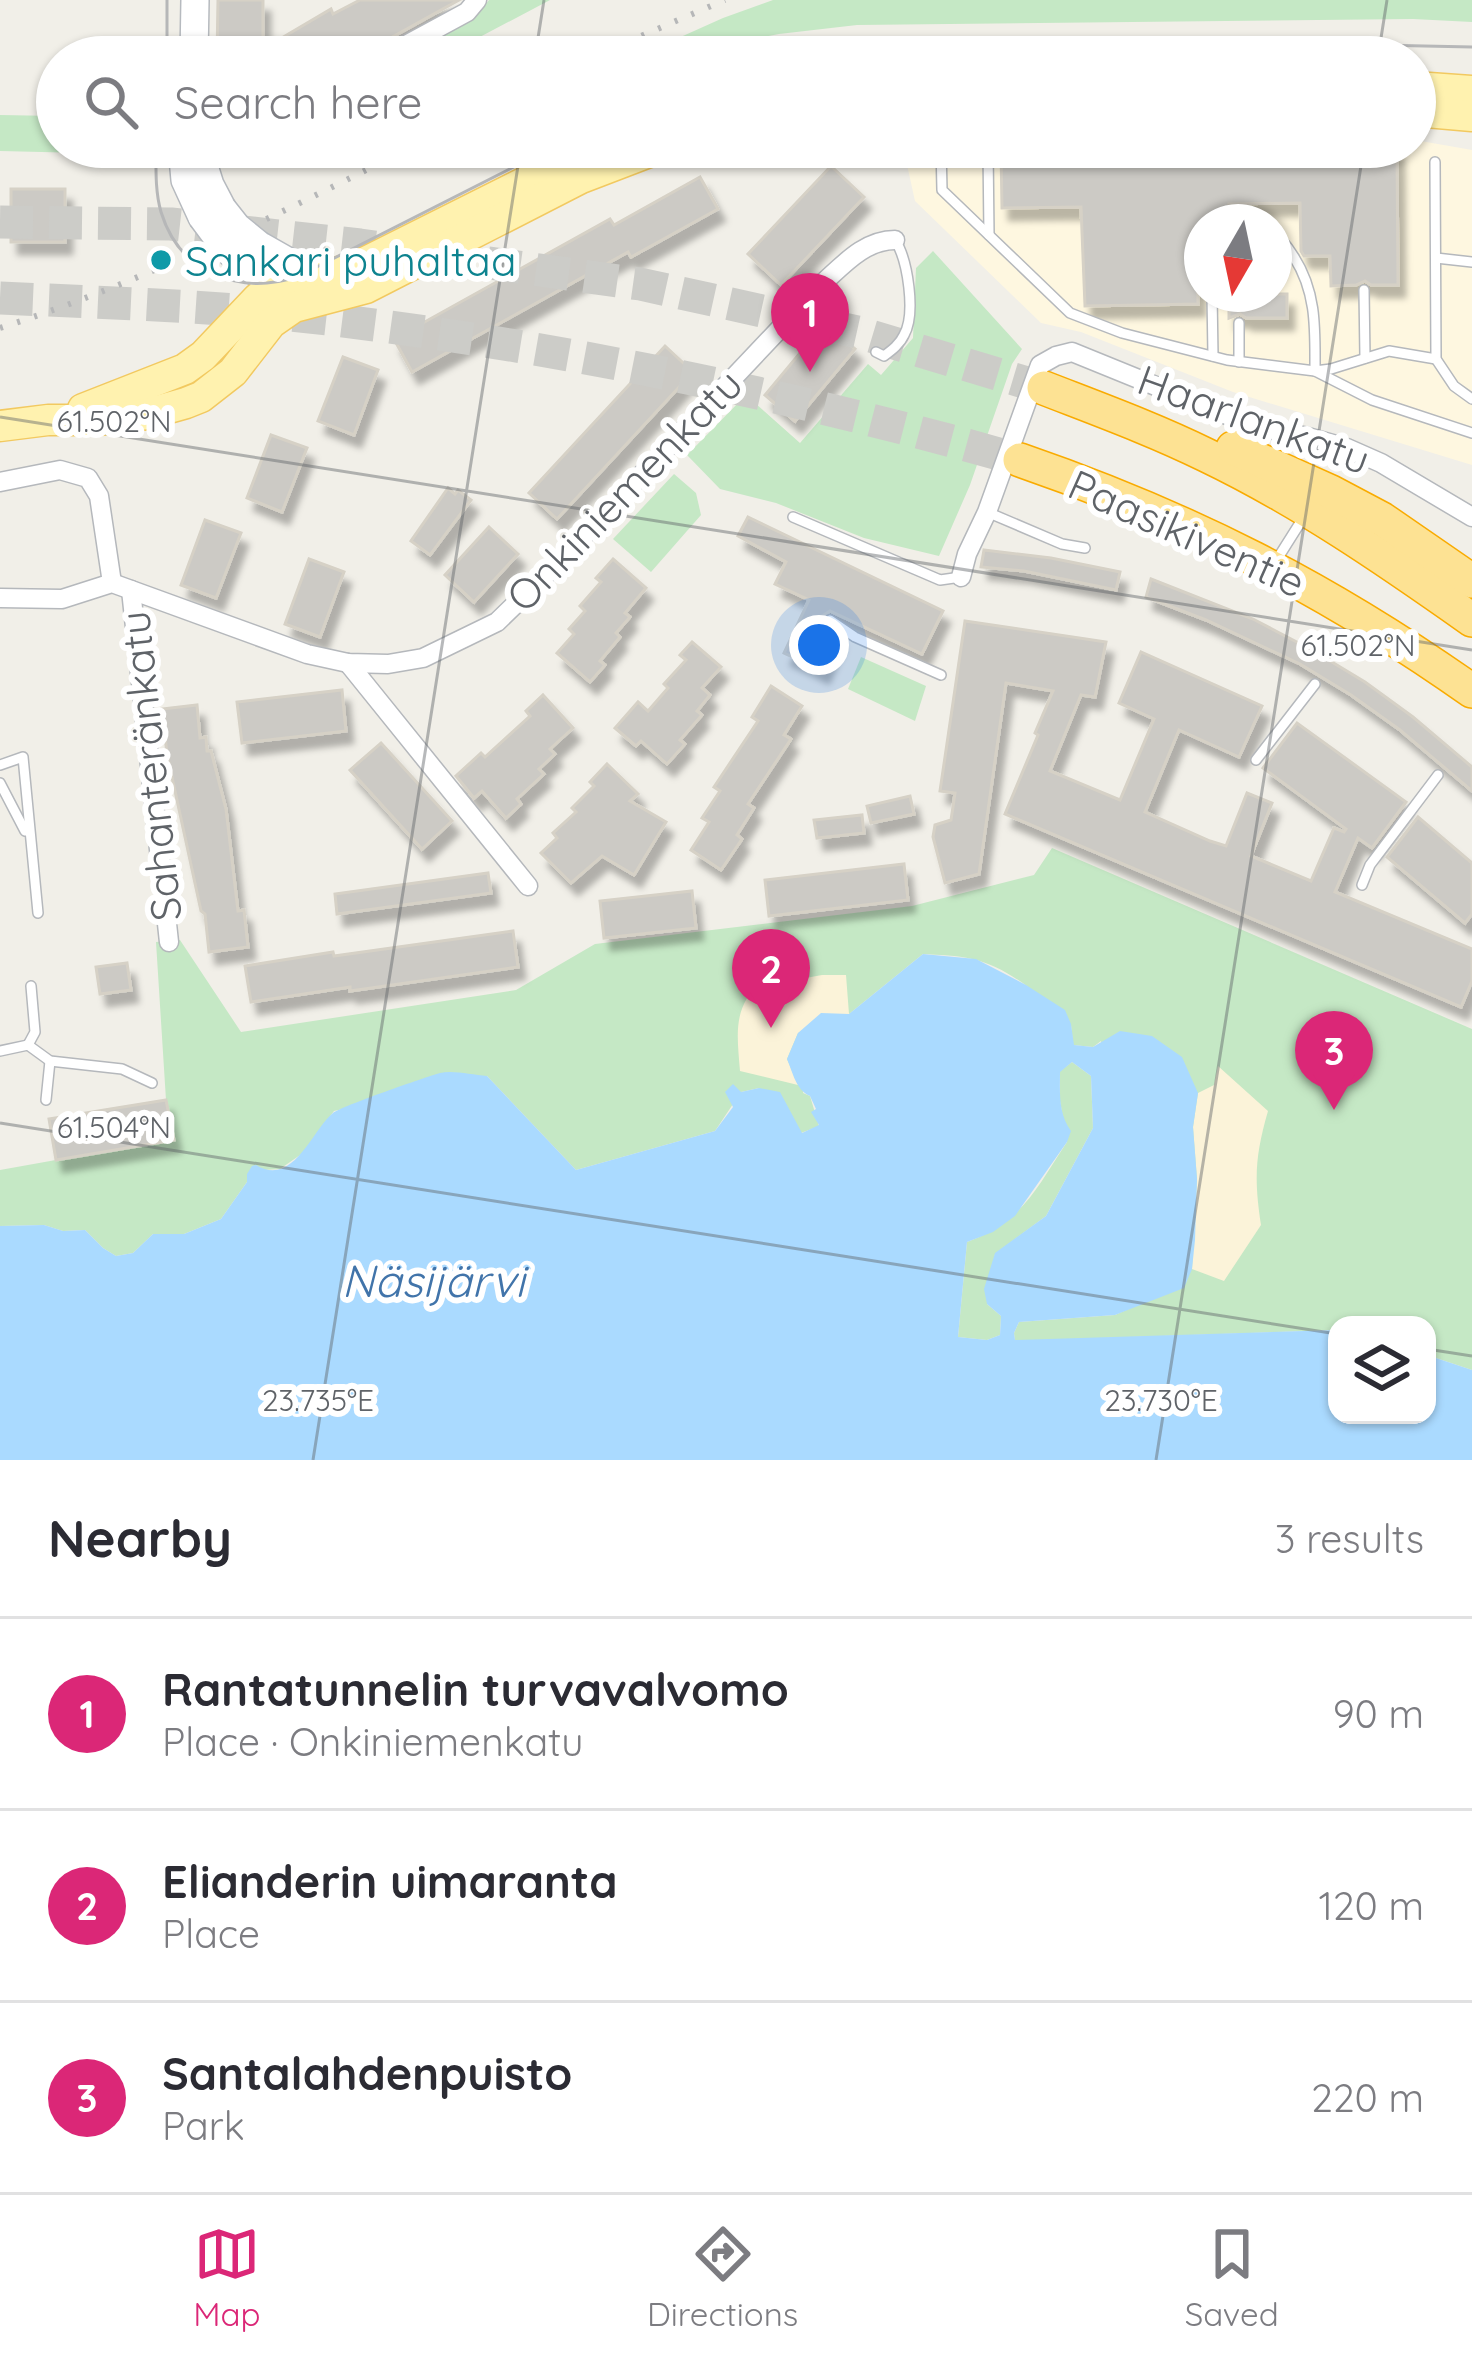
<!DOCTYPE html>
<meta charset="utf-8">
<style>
:root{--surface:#fff;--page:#f7f7f7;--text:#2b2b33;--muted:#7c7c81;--line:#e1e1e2;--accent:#db2777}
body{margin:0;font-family:Quicksand,sans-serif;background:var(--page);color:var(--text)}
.controls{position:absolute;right:36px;bottom:36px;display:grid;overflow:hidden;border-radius:24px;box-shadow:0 3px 9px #0004}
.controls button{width:108px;height:108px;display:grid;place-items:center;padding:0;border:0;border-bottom:3px solid var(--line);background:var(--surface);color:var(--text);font:60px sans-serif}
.compass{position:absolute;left:1184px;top:204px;width:108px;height:108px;border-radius:50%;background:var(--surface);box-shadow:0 3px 9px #0004;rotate:189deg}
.you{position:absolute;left:819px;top:645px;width:42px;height:42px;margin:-30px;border:9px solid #fff;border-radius:50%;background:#1a73e8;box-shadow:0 0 0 18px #1a73e833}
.badge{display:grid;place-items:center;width:78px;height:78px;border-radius:50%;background:var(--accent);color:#fff;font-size:39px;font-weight:700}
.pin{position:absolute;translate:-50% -99px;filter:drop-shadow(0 3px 6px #0008)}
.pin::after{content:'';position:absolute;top:63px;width:42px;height:36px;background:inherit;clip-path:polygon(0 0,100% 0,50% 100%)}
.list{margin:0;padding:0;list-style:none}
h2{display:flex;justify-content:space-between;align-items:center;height:156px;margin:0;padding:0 48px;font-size:51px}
h2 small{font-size:39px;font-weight:400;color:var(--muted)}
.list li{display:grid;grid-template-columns:78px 1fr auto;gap:36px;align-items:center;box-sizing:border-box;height:192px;padding:0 48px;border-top:3px solid var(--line)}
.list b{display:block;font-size:45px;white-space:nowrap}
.list p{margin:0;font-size:39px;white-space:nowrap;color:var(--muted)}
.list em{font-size:39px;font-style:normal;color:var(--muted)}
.icon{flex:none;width:66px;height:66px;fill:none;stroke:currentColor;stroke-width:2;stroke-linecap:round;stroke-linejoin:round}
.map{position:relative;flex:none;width:1472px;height:1460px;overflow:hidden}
.search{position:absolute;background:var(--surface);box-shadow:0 3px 9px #0004;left:36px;right:36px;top:36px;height:132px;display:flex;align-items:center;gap:30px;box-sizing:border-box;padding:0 42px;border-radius:66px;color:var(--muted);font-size:45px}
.sheet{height:732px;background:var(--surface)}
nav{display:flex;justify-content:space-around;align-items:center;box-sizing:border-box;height:168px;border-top:3px solid var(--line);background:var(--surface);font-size:33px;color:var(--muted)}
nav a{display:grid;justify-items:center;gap:6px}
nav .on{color:var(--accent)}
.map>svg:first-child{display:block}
.commercial{fill:#fef7e0;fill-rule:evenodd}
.green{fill:#c5e8c5}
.sand{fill:#fbf3d9}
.water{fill:#aadaff;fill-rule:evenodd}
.building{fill:#cccac5;stroke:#d6d1c6;stroke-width:3;filter:url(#shadow)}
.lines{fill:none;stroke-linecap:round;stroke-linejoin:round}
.highway-tunnel{stroke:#ccccc8;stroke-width:33;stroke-dasharray:33 16;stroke-linecap:butt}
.lane-casing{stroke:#b5b8bc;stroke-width:12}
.street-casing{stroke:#b5b8bc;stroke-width:21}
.secondary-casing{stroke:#b6babf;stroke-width:30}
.primary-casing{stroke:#f2c960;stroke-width:33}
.highway-casing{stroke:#f9ab00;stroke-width:36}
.lane{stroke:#fff;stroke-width:9}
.street{stroke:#fff;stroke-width:18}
.secondary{stroke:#fff;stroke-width:27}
.primary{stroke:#fff2af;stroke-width:30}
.highway{stroke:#fde293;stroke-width:33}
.tram{stroke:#b6b7b8;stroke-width:3}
.rail{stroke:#b6b7b8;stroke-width:6;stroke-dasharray:3 15;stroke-linecap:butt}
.secondary-bridge-casing{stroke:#b6babf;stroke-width:30;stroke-linecap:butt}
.secondary-bridge{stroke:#fff;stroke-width:27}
.ticks{fill:none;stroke:#5f6368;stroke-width:3;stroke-opacity:0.45}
.culture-dot{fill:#0f9aa8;stroke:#fff;stroke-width:4.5}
.labels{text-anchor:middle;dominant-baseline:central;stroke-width:12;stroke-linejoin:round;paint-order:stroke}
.culture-label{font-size:42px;fill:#0d838f;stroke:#fff;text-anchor:start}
.street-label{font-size:42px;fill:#5f6368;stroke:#fff}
.water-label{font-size:45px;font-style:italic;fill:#4174aa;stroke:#fff}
.ticks-label{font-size:30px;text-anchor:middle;fill:#5f6368;stroke:#fff;stroke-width:12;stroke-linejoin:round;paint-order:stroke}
</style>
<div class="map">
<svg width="1472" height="1460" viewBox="0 0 1472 1460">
<defs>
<filter id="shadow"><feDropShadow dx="7" dy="12" stdDeviation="3" flood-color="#0004"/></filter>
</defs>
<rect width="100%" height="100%" fill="#f1efe8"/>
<path class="commercial" d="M1415 140 1472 150V465L1233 392 1081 332 1041 323 915 201 904 151 907 147H1415ZM1202 222H1274V294H1202Z"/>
<g class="green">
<path d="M489 0H550L442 57H403L474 18Z"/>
<path d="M773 0H1472V22L1413 19 857 25 779 34 712 47 684 57H636L723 18Z"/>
<path d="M0 115 57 116V147H125V154L0 151Z"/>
<path d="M933 251 1022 349 1012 364 970 485 939 556 864 538 776 503 720 489 687 455 746 395 800 443 868 364 881 375 913 338 916 268Z"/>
<path d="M674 474 696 493 701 515 651 572 613 539Z"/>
<path d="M861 657 926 686 915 721 848 689Z"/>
<path d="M1052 848 1472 1029V1370L1427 1355V1325H1337V1330L1015 1341 1014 1333 1019 1322 1115 1315 1140 1304 1101 1041 1093 1047 1073 1045 1071 1025C1043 998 1011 968 972 959 957 955 939 955 923 954L849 1014H821L803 1093 810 1096 819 1126 801 1133 759 1088 741 1092 715 1131 576 1170 487 1076 334 1111 303 1153 280 1169 263 1170 247 1182 221 1219 184 1234H153L133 1253 116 1256 103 1248 85 1230 63 1231 44 1225 0 1226V1170L173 1139 166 1100 156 942 180 940 241 1032 516 990 595 944 912 906 1034 875Z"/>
<path d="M1072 1062 1091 1076 1093 1128 1046 1216 995 1254 987 1304 1001 1316 1000 1335 987 1340 958 1337 967 1242C1022 1222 1036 1189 1067 1142L1060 1101V1071Z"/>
</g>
<g class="sand">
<path d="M822 975H846L849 1014 798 1033 787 1059 798 1085 740 1071C737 1033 732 1006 764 979L795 980Z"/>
<path d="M1218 1066 1268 1111C1255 1156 1254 1179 1261 1225L1224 1281 1192 1269 1197 1179 1193 1127 1198 1093 1214 1085Z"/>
</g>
<path class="water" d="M923 954 976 959 1026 985 1065 1010 1071 1024 1074 1045 1093 1047 1120 1031 1152 1036 1182 1057 1198 1093 1193 1127 1197 1179 1195 1240 1192 1269 1184 1288 1115 1315 1019 1322 1014 1333 1015 1340 1337 1330V1415H1427V1355L1472 1370V1460H0V1226L44 1225 63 1231 85 1230 103 1248 116 1256 133 1253 153 1234H184L221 1219 247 1182V1174L252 1166 256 1165C293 1188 312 1130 333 1113 342 1106 426 1077 440 1073 454 1070 472 1075 487 1076L576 1170 715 1131 733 1107 725 1092 733 1084 741 1092 759 1088 780 1092 802 1133 819 1125 811 1112 816 1109 810 1096C796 1090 793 1073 787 1059L798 1033 821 1013 849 1014ZM1072 1062 1091 1076 1093 1128 1046 1216 995 1253 984 1289 987 1304 1001 1316 1000 1335 987 1340 958 1337 967 1242 993 1232 1015 1216 1067 1142 1071 1131C1058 1113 1060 1092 1060 1072Z"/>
<g class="building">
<path d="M218 0H263V49L331 9 333 14 360 0H459L378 45 364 57H217Z"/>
<path d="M1220 147H1397L1398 285H1371L1365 281 1356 285 1331 286 1330 256H1304L1301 251 1300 203 1229 204V222H1202V237H1197L1198 304 1085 306 1081 207 1002 208 1001 149Z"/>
<path d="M831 166 864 197 781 285 748 254Z"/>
<path d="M700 177 718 209 631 257 628 252 412 372 394 339 610 219 614 225Z"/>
<rect x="11" y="189" width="54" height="53"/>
<path d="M1229 294H1287V318H1246L1240 314 1229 318Z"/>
<path d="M825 323 855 349 795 421 765 395Z"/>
<path d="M665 346 693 372 557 519 529 493Z"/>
<path d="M343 357 378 370 354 435 318 421Z"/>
<path d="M271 435 307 448 282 512 247 498Z"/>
<path d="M448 488 455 494 458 490 471 500 430 555 411 541Z"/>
<path d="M748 517 943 611 922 654 830 611 822 616V623L838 636 822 671 784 653 809 600 775 584 786 562 738 536Z"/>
<path d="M205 520 241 533 216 598 181 585Z"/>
<path d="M489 527 518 554 474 602 445 575Z"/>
<path d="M984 550 1051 558 1120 572 1116 590 1024 571 981 567Z"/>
<path d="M309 559 344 572 320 637 285 624Z"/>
<path d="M613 559 646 588 625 613 630 617 616 633 620 637 600 661 605 665 590 682 557 653 574 634 569 629 585 611 580 606 601 582 596 578Z"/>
<path d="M1151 579 1253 619 1312 650 1365 682 1413 717 1472 767V791L1400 730 1351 695 1300 664 1206 620 1146 597Z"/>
<path d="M965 621 1106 642 1095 697 1081 695 1050 771 1120 800 1154 719 1119 703 1141 652 1262 706 1239 757 1179 730 1145 812 1210 841 1226 846 1247 793 1272 803 1251 856 1311 881 1334 828 1344 832 1346 829 1263 768 1297 723 1406 802 1372 848 1358 838 1335 892 1472 949V981L1461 1007 1005 814 1038 735 1035 733 1053 691 1006 683 979 874 945 883 933 837 935 825 951 820 955 793 940 791Z"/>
<path d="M692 642 721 667 702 688 710 695 697 711 702 715 680 740 685 744 667 764 641 741 636 746 615 728 638 702 648 711 668 688 664 684 686 660 680 655Z"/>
<path d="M771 686 802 706 784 735 791 739 748 804 754 808 737 835 742 839 721 870 691 850 709 822 702 818 720 791 714 787 758 721 752 717Z"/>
<path d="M342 690 346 731 242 743 237 702Z"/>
<path d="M543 695 573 728 550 749 555 754 539 769 544 774 517 799 521 804 506 818 482 791 474 798 456 776 481 753 485 757 530 716 526 711Z"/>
<path d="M197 705 200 738 206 737 207 751H211L226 809 238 911 244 910 248 947 209 952 205 914 201 911 167 754 162 709Z"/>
<path d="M381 743 452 821 422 849 350 770Z"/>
<path d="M607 764 638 794 630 801 666 822 634 875 602 856 571 883 541 853 557 838 553 833 576 812 572 808 594 786 590 782Z"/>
<path d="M910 796 914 814 871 823 867 806Z"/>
<path d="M862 815 864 833 817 838 814 820Z"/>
<path d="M1418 817 1472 863V914L1465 923 1387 857Z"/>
<path d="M904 864 908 900 769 916 765 880Z"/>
<path d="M488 873 491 893 337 914 335 894Z"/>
<path d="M692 891 696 928 604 938 600 901Z"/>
<path d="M513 931 518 967 350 991V987L251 1002 245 966 333 952 334 956Z"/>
<path d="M127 963 131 990 100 994 96 967Z"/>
<path d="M166 1100 174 1140 56 1160 49 1119Z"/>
</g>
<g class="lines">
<g class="highway-tunnel">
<path d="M0 222 171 224 360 245 640 284 857 332 1044 388"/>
<path d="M0 298C112 303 224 306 335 320 567 348 796 396 1020 460"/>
</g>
<g class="lane-casing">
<g id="lane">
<path d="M941 147 942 190 1070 313 1122 333 1227 360 1315 371 1372 400 1472 433"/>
<path d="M988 148 989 235"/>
<path d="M1435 162 1436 359 1454 386 1472 399"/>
<path d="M1274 237C1285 241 1287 247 1294 257 1317 293 1315 330 1315 371L1331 369 1389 351 1436 359"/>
<path d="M1436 258 1472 262"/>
<path d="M1364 290 1365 358"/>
<path d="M1212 294 1213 356"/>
<path d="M876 352 884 356C892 350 900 344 904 335 916 314 908 260 895 240"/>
<path d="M1239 362V323"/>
<path d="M987 512 1062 544 1085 548"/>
<path d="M793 517 940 580 961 577"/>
<path d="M1276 561 1305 515"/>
<path d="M830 620 855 637 941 675"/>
<path d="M1256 760 1315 684"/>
<path d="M0 765 23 757 38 913"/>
<path d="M0 783 25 831"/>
<path d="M1362 885 1370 865 1438 775"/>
<path d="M28 1045 35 1032 31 986"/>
<path d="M0 1051 28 1045 50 1061 122 1069 152 1083"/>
<path d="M46 1100 50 1061"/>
</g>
</g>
<g class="street-casing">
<g id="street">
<path d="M384 57 467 12 477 0"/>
<path d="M0 482 60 470 88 478 99 496 112 583"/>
<path d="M961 577 967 554 987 512 1040 365 1056 356 1072 352 1254 426 1308 437 1347 448 1381 463 1472 517"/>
<path d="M131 590 169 942"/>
<path d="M0 598 62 599 112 583 307 654 348 663 388 664 423 658 497 622 563 558 823 283C844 264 865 240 895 240"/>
<path d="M348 663 528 886"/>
</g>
</g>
<g class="secondary-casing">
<g id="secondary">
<path d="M194 57 195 0"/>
<path d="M182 147 185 180 202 217"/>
<path d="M198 147 210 185 222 208"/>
<path d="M259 245 296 266 338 272"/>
<path d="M241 263 284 289 297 293"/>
</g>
</g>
<g class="primary-casing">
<g id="primary">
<path d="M1415 87 1472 91"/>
<path d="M1415 111 1472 116"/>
<path d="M83 409 185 369 203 356 258 298 358 266 595 147"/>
<path d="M0 426 48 420H98L147 414 186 403 201 397 233 372 271 323 294 307 366 288 581 178 662 147"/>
</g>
</g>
<g class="highway-casing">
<g id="highway">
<path d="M1044 388C1098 409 1153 429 1206 455 1300 500 1387 560 1472 620"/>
<path d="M1233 448 1331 492 1382 519 1472 581"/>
<path d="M1020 460C1188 518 1326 588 1472 691"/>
</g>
</g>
<use href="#lane" class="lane"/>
<use href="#street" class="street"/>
<use href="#secondary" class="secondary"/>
<use href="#primary" class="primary"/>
<use href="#highway" class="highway"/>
<g class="tram">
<path d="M167 57V0"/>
<path d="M802 57 827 53 932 49 1281 43 1472 47"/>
<path d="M156 147C156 169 155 191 161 212 180 274 239 295 297 277L553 147"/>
</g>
<g class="rail">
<path d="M561 57 604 36"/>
<path d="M592 57 725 0"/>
<path d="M0 328C144 282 277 215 412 147"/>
</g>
<g class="secondary-bridge-casing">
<g id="secondary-bridge">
<path d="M222 208 237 227 259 245"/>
<path d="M202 217 222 244 241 263"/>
</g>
</g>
<use href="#secondary-bridge" class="secondary-bridge"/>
</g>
<path class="ticks" d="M535 57 544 0M1378 57 1387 0M0 417 1472 650M0 1123 1337 1334M1427 1349 1472 1356M313 1460 521 147M1156 1460 1364 147"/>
<circle class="culture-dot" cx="161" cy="260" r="12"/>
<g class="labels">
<g class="culture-label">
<text x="185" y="260">Sankari puhaltaa</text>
</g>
<g class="street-label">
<text transform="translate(1254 419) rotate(20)">Haarlankatu</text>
<text transform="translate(624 490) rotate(-46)">Onkiniemenkatu</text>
<text transform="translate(1187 533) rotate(24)">Paasikiventie</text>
<text transform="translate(150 766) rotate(-96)">Sahanteränkatu</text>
</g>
<g class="water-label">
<text x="433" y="1280">Näsijärvi</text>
</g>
</g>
<g class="ticks-label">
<text x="114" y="432">61.502°N</text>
<text x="1358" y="656">61.502°N</text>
<text x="114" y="1138">61.504°N</text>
<text x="318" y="1411">23.735°E</text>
<text x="1161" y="1411">23.730°E</text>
</g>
</svg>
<div class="controls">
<button><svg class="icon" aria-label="layers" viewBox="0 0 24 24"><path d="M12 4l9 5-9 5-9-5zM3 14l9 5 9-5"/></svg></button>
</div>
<svg class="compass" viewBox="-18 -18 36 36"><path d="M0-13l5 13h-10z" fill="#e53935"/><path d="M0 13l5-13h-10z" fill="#7c7c81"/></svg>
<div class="you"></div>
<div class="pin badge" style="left:810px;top:372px">1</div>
<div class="pin badge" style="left:771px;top:1028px">2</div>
<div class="pin badge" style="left:1334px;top:1110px">3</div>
<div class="search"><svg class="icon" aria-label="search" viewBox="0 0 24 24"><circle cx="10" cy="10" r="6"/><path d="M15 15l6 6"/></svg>Search here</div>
</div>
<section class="sheet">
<h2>Nearby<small>3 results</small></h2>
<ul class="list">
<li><span class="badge">1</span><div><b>Rantatunnelin turvavalvomo</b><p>Place · Onkiniemenkatu</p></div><em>90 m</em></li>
<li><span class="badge">2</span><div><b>Elianderin uimaranta</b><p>Place</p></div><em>120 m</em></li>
<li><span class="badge">3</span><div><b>Santalahdenpuisto</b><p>Park</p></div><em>220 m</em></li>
</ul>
</section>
<nav>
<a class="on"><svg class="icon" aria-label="map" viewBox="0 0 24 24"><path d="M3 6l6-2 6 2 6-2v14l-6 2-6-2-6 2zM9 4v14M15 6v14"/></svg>Map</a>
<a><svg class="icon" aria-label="directions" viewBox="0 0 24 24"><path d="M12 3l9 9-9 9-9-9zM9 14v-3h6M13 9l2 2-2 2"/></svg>Directions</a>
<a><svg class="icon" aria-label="saved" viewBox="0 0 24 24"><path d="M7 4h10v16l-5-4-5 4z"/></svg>Saved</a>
</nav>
